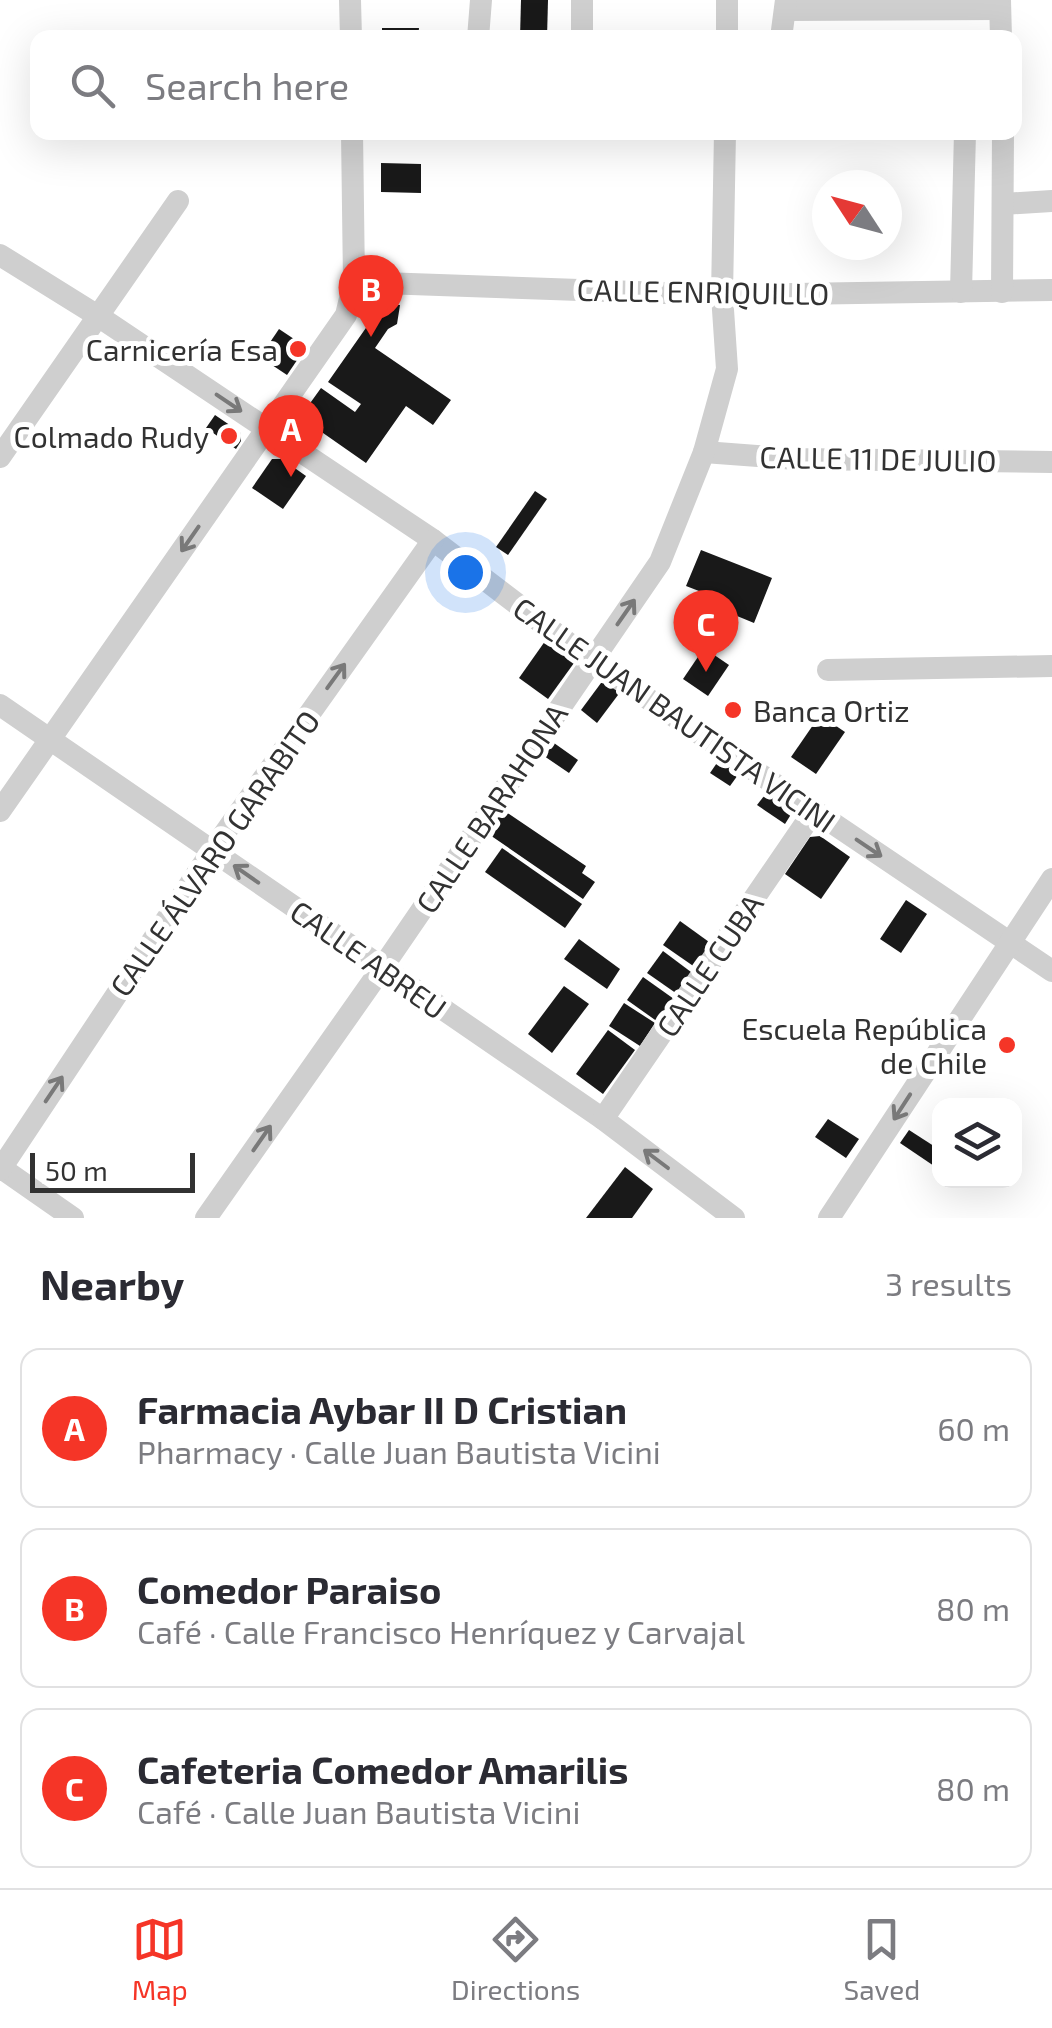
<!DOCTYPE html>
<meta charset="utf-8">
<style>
:root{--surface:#fff;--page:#f2f2f3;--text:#2b2b33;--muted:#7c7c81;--line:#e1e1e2;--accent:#f53527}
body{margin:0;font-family:"Exo 2",sans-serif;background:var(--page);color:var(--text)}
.controls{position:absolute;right:30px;bottom:30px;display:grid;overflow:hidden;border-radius:20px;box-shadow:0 10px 40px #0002}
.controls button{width:90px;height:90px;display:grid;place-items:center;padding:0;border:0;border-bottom:2px solid var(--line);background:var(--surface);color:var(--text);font:50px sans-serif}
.compass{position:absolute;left:812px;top:170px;width:90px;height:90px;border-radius:50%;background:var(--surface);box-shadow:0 10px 40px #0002;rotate:306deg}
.scale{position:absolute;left:30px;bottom:25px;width:165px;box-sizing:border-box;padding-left:10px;border:5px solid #323232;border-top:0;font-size:28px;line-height:35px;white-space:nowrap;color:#323232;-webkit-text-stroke:8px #fff;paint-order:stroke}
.you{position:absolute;left:465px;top:572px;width:35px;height:35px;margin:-25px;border:8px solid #fff;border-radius:50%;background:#1a73e8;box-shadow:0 0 0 15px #1a73e833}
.badge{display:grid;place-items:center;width:65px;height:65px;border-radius:50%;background:var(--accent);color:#fff;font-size:32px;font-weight:700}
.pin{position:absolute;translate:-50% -82px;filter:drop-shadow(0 2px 5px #0008)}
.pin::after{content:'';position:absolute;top:52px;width:35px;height:30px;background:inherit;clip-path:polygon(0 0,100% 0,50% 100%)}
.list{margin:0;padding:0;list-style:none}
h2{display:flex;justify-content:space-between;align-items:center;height:130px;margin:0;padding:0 40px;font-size:42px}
h2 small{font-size:32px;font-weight:400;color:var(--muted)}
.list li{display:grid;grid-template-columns:65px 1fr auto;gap:30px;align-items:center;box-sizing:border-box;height:160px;margin:0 20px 20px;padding:0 20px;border:2px solid var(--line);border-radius:20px}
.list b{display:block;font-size:38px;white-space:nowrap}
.list p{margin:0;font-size:32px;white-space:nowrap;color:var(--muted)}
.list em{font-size:32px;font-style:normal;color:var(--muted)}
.icon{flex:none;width:55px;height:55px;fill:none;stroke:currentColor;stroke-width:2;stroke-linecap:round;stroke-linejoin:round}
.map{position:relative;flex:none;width:1052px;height:1218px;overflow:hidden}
.search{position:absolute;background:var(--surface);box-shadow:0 10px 40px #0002;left:30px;right:30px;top:30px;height:110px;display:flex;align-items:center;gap:25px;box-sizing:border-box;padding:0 35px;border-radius:20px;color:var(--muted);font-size:38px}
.sheet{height:670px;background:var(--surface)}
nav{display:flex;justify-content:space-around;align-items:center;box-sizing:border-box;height:140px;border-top:2px solid var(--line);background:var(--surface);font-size:28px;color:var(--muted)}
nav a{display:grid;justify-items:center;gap:5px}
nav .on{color:var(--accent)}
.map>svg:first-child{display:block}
.building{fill:#191919}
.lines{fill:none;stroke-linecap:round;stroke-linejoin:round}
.minor{stroke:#cfcfcf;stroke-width:22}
.oneway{stroke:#797979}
.poi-dot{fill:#f53527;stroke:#fff;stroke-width:4}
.labels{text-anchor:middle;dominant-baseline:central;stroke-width:10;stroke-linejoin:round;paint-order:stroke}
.street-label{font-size:30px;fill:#323232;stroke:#fff}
.poi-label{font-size:30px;fill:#323232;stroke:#fff;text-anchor:end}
</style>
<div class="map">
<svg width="1052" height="1218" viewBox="0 0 1052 1218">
<rect width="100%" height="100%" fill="#fff"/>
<g class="building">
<path d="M521 0H548L547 38H520Z"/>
<path d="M382 28H419L418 38H382Z"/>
<path d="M381 163 421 164V193L381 192Z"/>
<path d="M382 305H400L397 324 388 329 375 348 451 400 433 425 406 406 366 463 303 419V413L321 388 355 412 361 404 328 382Z"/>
<path d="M279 329 306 347 287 375 260 357Z"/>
<path d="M215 415 240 432 241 441 236 449 206 428Z"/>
<path d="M272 459H282L306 476 283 509 252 488Z"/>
<path d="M535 491 547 499 508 555 496 547Z"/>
<path d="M701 550 772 578 754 623 708 604 712 596 686 586Z"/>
<path d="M548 637 572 654 574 663 548 699 519 678Z"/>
<path d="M704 648 729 665 708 696 683 679Z"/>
<path d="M608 682 621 691 597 723 581 710 601 683Z"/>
<path d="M820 715 845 732 816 774 791 757Z"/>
<path d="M554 743 578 760 569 773 544 756Z"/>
<path d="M723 754 743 768 730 786 710 773Z"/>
<path d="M768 791 790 807V816L785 824 757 805Z"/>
<path d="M503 810 586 866 582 873 595 882 583 899 487 833Z"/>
<path d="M820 836 850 857 821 899 785 874 810 837Z"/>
<path d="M502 848 582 904 565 928 485 872Z"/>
<path d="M906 900 927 914 901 953 880 939Z"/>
<path d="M680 921 716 947 699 970 663 945Z"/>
<path d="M579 939 620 969 607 989 564 959Z"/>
<path d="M663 951 695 975 680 996 647 973Z"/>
<path d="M643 977 674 999 658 1022 627 1000Z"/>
<path d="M564 986 589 1004 552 1053 528 1034Z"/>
<path d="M624 1003 655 1023 640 1046 609 1026Z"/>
<path d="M608 1030 635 1050 603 1094 576 1074Z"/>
<path d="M828 1119 859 1139 846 1158 815 1137Z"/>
<path d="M909 1130 940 1150V1170L900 1143Z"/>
<path d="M625 1167 653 1189 632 1218H586Z"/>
</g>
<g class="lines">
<g class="minor">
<path d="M350 0 351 38"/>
<path d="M1000 0 1001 38"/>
<path d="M785 10 1000 9"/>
<path d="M478 38 481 0"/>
<path d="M582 38V0"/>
<path d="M727 38V0"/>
<path d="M781 38 786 0"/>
<path d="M1003 204 1052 201"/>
<path d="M0 255 98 316 433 540 592 661 1052 971"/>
<path d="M354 282 722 295 1052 290"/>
<path d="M961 292 965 132"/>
<path d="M1002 292 1003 132"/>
<path d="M704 452 796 459 1052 462"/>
<path d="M0 457 178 201"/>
<path d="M828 670 1052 666"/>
<path d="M0 705 603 1119 734 1218"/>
<path d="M0 811 346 315 354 282 352 132"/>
<path d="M603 1119 814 811"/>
<path d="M0 1167 73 1218"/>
<path d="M0 1170 212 851 433 540"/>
<path d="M206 1218 382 968 660 562 704 452 727 369 722 295 725 132"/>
<path d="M829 1218 1052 879"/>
</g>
</g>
<defs><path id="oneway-shaft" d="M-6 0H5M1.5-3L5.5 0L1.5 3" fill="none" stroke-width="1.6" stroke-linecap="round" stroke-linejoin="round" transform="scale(2.5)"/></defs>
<g class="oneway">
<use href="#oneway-shaft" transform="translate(229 403) rotate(34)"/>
<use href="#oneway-shaft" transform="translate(190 539) rotate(125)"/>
<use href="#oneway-shaft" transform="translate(626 612) rotate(-55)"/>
<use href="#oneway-shaft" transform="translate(336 676) rotate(-54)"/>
<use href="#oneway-shaft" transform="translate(869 848) rotate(34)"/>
<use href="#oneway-shaft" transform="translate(246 874) rotate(-145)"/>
<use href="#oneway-shaft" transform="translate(54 1089) rotate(-56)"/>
<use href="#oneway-shaft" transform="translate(902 1107) rotate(123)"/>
<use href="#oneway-shaft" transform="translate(262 1138) rotate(-55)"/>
<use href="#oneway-shaft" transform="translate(656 1159) rotate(-143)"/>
</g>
<g class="poi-dot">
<circle cx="298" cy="349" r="10"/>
<circle cx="229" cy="436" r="10"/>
<circle cx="733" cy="710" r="10"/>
<circle cx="1007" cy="1045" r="10"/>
</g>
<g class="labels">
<g class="street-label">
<text transform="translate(703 291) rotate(1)">CALLE ENRIQUILLO</text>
<text transform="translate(878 458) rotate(1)">CALLE 11 DE JULIO</text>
<text transform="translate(675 714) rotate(35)">CALLE JUAN BAUTISTA VICINI</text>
<text transform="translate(491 808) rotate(-56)">CALLE BARAHONA</text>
<text transform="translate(214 853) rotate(-55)">CALLE ÁLVARO GARABITO</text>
<text transform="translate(369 959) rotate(35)">CALLE ABREU</text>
<text transform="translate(709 965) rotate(-56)">CALLE CUBA</text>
</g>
<g class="poi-label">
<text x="278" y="349">Carnicería Esa</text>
<text x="209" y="436">Colmado Rudy</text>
<text x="753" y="710" text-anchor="start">Banca Ortiz</text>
<text x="987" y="1028">Escuela República<tspan x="987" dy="34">de Chile</tspan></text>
</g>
</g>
</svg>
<div class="controls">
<button><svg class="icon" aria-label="layers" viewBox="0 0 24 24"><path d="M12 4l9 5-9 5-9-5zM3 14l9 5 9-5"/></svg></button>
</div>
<svg class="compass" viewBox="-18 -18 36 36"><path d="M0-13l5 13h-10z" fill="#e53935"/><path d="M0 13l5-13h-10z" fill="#7c7c81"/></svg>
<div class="scale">50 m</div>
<div class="you"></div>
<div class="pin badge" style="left:291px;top:477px">A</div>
<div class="pin badge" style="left:371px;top:337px">B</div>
<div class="pin badge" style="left:706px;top:672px">C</div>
<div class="search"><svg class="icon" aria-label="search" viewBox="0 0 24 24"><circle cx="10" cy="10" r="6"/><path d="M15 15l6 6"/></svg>Search here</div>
</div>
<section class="sheet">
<h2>Nearby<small>3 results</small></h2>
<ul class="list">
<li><span class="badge">A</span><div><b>Farmacia Aybar II D Cristian</b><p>Pharmacy · Calle Juan Bautista Vicini</p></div><em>60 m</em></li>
<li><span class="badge">B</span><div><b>Comedor Paraiso</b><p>Café · Calle Francisco Henríquez y Carvajal</p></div><em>80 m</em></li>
<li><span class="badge">C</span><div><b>Cafeteria Comedor Amarilis</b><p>Café · Calle Juan Bautista Vicini</p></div><em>80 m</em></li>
</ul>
</section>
<nav>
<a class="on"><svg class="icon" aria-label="map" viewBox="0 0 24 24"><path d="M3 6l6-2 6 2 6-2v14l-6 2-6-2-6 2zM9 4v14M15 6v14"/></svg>Map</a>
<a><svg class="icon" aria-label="directions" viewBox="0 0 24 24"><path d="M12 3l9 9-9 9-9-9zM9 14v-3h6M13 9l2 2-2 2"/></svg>Directions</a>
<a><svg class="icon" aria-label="saved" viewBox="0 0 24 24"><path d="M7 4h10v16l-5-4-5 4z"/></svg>Saved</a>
</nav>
